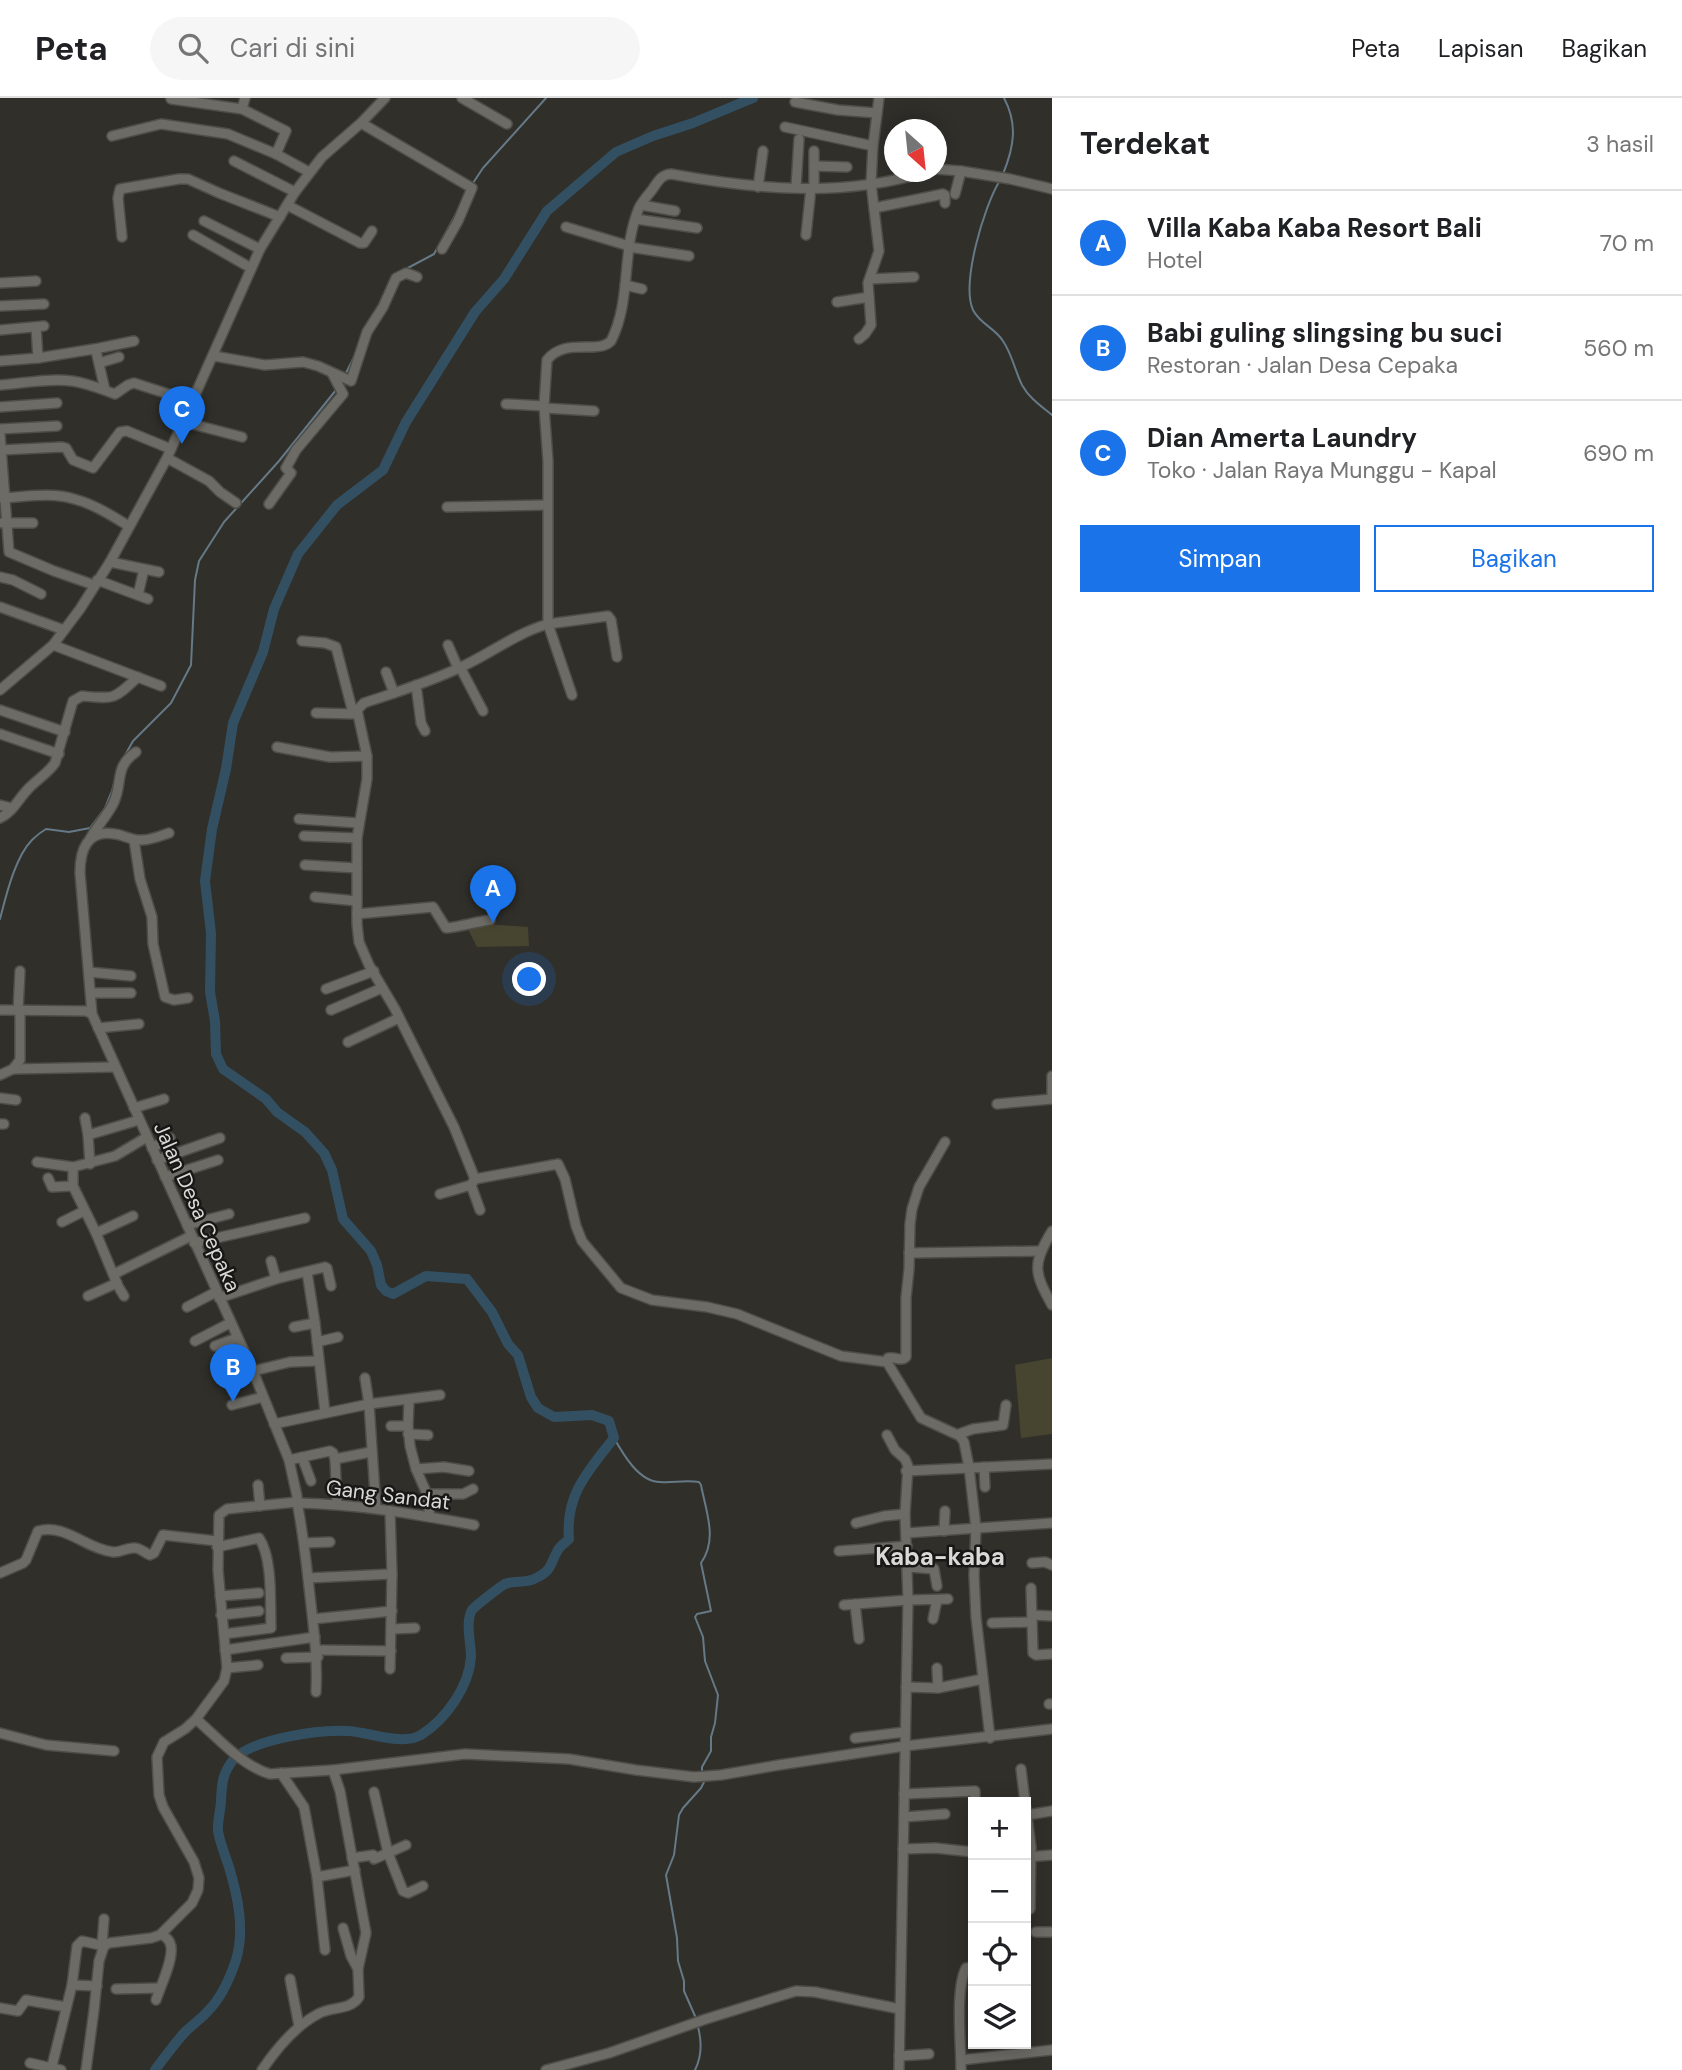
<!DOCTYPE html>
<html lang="id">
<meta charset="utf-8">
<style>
:root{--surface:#fff;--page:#f6f6f6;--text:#202124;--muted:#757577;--line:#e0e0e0;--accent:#1a73e8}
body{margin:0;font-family:"DM Sans",sans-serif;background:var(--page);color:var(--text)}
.controls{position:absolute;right:21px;bottom:21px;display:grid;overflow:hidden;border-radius:0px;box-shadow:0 4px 18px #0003}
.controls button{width:63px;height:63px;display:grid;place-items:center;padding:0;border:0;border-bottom:2px solid var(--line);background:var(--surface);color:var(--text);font:35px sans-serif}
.compass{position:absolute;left:884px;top:21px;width:63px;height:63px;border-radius:50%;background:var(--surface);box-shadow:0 4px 18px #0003;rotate:153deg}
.you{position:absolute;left:530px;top:882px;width:24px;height:24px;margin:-18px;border:5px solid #fff;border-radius:50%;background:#1a73e8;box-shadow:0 0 0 10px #1a73e833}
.badge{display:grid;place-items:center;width:46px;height:46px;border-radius:50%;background:var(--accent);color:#fff;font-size:23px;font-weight:700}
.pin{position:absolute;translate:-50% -58px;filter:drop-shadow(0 2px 4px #0008)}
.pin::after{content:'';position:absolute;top:37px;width:24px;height:21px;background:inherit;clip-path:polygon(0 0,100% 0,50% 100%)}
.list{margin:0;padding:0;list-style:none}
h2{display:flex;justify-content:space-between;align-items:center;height:91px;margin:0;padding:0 28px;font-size:30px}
h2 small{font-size:23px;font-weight:400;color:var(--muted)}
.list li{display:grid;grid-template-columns:46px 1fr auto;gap:21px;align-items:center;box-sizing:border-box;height:105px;padding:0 28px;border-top:2px solid var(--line)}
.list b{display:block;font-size:26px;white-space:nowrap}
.list p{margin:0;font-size:23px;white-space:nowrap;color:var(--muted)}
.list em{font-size:23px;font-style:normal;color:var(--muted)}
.actions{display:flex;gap:14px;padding:21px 28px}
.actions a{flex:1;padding:16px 0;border:2px solid var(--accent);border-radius:0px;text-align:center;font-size:24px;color:var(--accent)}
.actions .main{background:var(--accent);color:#fff}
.icon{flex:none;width:38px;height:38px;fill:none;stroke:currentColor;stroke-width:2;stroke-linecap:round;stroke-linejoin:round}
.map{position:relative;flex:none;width:1052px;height:1972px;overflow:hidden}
header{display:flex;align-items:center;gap:42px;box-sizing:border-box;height:98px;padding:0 35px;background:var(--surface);border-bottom:2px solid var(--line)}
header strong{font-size:33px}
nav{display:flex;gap:38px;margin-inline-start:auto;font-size:24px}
.search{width:490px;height:63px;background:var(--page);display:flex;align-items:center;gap:18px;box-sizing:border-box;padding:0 24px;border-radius:38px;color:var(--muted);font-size:26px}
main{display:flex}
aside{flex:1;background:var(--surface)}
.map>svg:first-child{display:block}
.green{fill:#47452f}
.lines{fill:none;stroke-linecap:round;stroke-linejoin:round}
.stream{stroke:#657986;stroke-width:2}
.river{stroke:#335063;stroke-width:10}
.minor-casing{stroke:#4e4d49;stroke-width:12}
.minor{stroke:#6c6b65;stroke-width:9}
.labels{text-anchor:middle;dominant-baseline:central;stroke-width:5;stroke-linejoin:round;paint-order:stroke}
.street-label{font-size:21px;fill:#dad9d6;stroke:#171715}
.quarter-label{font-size:24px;font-weight:bold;fill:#dad9d6;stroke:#171715}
</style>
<header>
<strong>Peta</strong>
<div class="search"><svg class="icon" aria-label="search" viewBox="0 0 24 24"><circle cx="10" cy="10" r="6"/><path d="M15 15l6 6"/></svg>Cari di sini</div>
<nav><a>Peta</a><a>Lapisan</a><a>Bagikan</a></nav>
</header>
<main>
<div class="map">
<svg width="1052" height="1972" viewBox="0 0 1052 1972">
<rect width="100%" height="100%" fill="#302f2a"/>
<g class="green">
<path d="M472 825 528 829 529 848 477 849 467 829Z"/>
<path d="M1052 1260V1336L1021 1340 1015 1267Z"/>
</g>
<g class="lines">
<g class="stream">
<path d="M1003 76C1014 49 1018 26 1004 0"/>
<path d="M999 84C984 109 961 185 973 212 980 226 995 230 1003 243 1012 256 1015 273 1022 287 1029 300 1041 308 1052 317"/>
<path d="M473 85 483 70 546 0"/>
<path d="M404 172 434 156 457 114"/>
<path d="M346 275 356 255"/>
<path d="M124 659 133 643 171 605 191 567 195 482 199 463 224 424 279 363 336 292"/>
<path d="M0 821C6 798 15 759 32 742 36 738 41 734 46 731L69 734 90 730 105 710 112 693 118 670"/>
<path d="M614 1340C623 1356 639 1384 660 1384 673 1385 684 1382 699 1384L701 1387C706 1414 718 1441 701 1465L711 1513 697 1516 695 1519 703 1539 705 1563 718 1597 715 1625 711 1639V1653L702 1669V1673"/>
<path d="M695 1918 684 1893V1883L678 1863 677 1840 666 1777 674 1757 679 1717 683 1710 701 1690 705 1682"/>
<path d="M695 1972C702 1958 702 1944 698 1929"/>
</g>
<path class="river" d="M155 1972C165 1959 174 1946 185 1934 192 1927 201 1921 208 1913 221 1900 230 1880 236 1862 245 1832 238 1799 229 1769 225 1757 220 1745 218 1733 217 1723 221 1712 221 1702 222 1686 222 1676 233 1662 251 1641 321 1631 348 1633 369 1634 402 1648 421 1637 446 1621 469 1589 471 1559 471 1545 465 1524 472 1512 475 1508 501 1488 505 1486 515 1482 526 1486 536 1480 553 1472 550 1465 558 1452 560 1448 566 1444 569 1441 565 1397 588 1373 614 1340L609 1323 592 1317 554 1319 538 1310 531 1299 518 1257 508 1246 492 1214 467 1181 426 1178 393 1196 386 1193 381 1187 377 1167 371 1153 343 1121 332 1072 324 1055 305 1034 277 1014 266 1001 223 971 216 956 215 923 210 894 211 835 205 783 212 731 226 671 233 625 263 554 274 511 298 456 337 407 383 372 406 324 475 214 504 181 547 113 616 54 653 38 693 25 753 0"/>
<g class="minor-casing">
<g id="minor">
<path d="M462 0 507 26"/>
<path d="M171 1 242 11 286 33 276 56"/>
<path d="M795 4 838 12 877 15"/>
<path d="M242 11 245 0"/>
<path d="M361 25 472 90 458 123 442 151"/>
<path d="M785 29 873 48"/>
<path d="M112 38 161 26 228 36 276 56 309 74"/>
<path d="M814 53V90"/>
<path d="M234 63 295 94"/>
<path d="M814 68 847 69"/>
<path d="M936 71 961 73 1010 81 1052 91"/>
<path d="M758 89 763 53"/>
<path d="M796 89 799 41"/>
<path d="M955 96 961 73"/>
<path d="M287 107 360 145H364L372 133"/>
<path d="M641 107 675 113"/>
<path d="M874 110 943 96 945 97V105"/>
<path d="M636 121 697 130"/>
<path d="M204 123 260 151"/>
<path d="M566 129 629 148"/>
<path d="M193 137 251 170"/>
<path d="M806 137 811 90"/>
<path d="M122 139 118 100 120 91 179 81H188L219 95 280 119"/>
<path d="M629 149 689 158"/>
<path d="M870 181 914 179"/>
<path d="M0 185 36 183"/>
<path d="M625 187 642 191"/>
<path d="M837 204 869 199"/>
<path d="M0 208 44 206"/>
<path d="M36 229 38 260"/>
<path d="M0 232 44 228"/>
<path d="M859 241 865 236 871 227 868 185 879 153 871 85 873 48 879 0"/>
<path d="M95 251 134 243"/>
<path d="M214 258 265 267 303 264 318 268 351 283 367 234 383 209 396 180 406 175 417 179"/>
<path d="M0 263 38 260 94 251 96 253 105 292"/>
<path d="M99 265 119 259"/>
<path d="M0 287C24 285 49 280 72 283 87 285 101 291 115 296L128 287 134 285 193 304"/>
<path d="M506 306 544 308"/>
<path d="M0 309 57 305"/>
<path d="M544 310 594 313"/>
<path d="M184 324 242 339"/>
<path d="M0 331 57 328"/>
<path d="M0 336 9 454 54 473 94 487"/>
<path d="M1 352 62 349 66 350 73 362 93 370 120 334 127 333 171 351"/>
<path d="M167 360 209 383 220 394 236 405"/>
<path d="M2 400C25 399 52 394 74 401 94 406 112 418 129 428"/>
<path d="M269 406 291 375 286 370 296 352 343 296 332 275"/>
<path d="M447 409 547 407"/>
<path d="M2 425H33"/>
<path d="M110 464 159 474"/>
<path d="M0 479 13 482 41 496"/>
<path d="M97 482 148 501"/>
<path d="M138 497 144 471"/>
<path d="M0 509 64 532"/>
<path d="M302 543 325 545 336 549 353 615"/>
<path d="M53 547 161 588"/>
<path d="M448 547 458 570"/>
<path d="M460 569 483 613"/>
<path d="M386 574 394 595"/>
<path d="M416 587 421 625 425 633"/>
<path d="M0 592 53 547 80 511 110 464 167 360 260 151 295 94 322 59 361 25 385 0"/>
<path d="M572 597 548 526 608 518 611 522 617 559"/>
<path d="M0 612 65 634"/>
<path d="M316 615 356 616"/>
<path d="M0 636 59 656"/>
<path d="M277 649 330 659 367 658"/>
<path d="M0 707 12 710"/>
<path d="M0 720C13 714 19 700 29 690 38 681 48 675 55 665L73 603 82 598C115 601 113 602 138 579"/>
<path d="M299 721 359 725"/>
<path d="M304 738 357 740"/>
<path d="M90 741C97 728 108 717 114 704 123 684 114 669 136 654"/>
<path d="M134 742 140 781 152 819 153 846 165 899 174 902 188 900"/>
<path d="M305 767 357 770"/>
<path d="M315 799 357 803"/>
<path d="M357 816 433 809 446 830C461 829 474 824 490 822"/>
<path d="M89 874 131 878"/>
<path d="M326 891 374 873"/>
<path d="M91 895H131"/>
<path d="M0 912 86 913 92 916 253 1273 289 1362 297 1398V1404C302 1429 305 1454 308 1480 312 1518 318 1555 316 1594"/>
<path d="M331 912 382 890"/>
<path d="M18 913 20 873"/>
<path d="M92 916 80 775C80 752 87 731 115 736 124 737 132 743 142 742 151 742 160 738 169 735"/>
<path d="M98 930 139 926"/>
<path d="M348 944 399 920"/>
<path d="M13 971 115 969"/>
<path d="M0 977 13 971 20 962V913"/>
<path d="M1052 978V996"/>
<path d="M0 1000 16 1002"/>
<path d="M997 1006 1052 1001"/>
<path d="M134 1010 164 1001"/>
<path d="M85 1020 88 1037"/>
<path d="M0 1026H4"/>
<path d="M152 1050 170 1040"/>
<path d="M157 1062 220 1040"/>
<path d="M37 1064 73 1069 115 1058 147 1039"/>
<path d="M90 1066 88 1037 139 1022"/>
<path d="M73 1069V1088L96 1135 118 1188 124 1198"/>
<path d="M165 1079 218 1062"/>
<path d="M48 1080 52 1089 73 1088"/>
<path d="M475 1081 558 1066 565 1081 576 1128 582 1143 621 1190 652 1202 707 1209 737 1216 841 1258 887 1264 921 1320 960 1338 964 1344 969 1369 976 1430 974 1477 976 1519 990 1640"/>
<path d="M440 1096 471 1087"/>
<path d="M480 1112 471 1087 475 1081 454 1029 395 911 369 867 359 844 357 826V740L367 681V658L357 612 364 605C397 594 430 584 461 569 490 556 516 535 548 526V363L544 308 547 262C565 239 597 257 611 243 632 202 621 152 639 110 642 104 647 98 652 92 658 84 660 77 671 76 754 91 843 100 925 74"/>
<path d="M62 1124 84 1113"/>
<path d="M187 1127 229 1116"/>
<path d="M1052 1133C1032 1166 1034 1175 1052 1207"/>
<path d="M96 1135 133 1118"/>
<path d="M194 1145 305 1120"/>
<path d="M909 1155 1041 1153"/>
<path d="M271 1163 276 1181"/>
<path d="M307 1174 315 1225 325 1314"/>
<path d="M114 1176 191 1138"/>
<path d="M88 1198 117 1185"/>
<path d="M219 1200 276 1181 325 1169 327 1170 331 1188"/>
<path d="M187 1209 216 1194"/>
<path d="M294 1229 315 1225"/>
<path d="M195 1243 230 1225"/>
<path d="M317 1244 338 1239"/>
<path d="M215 1248 237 1240"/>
<path d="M887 1264 888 1260C894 1258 901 1264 906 1259V1200L909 1171 910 1126 912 1111 919 1089 945 1044"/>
<path d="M253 1273 290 1264 318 1263"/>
<path d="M224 1275 249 1265"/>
<path d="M365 1280 369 1306 376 1410"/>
<path d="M409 1302 408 1328 410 1348 416 1371 427 1396 430 1419"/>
<path d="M232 1307 263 1299"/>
<path d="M274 1326 369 1306 440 1297"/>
<path d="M391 1328H408"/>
<path d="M408 1336 428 1337"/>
<path d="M959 1336 973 1331 1003 1327 1006 1307"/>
<path d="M887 1337 895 1352 905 1361 908 1368 905 1416 908 1502 899 1972"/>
<path d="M302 1359 311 1383"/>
<path d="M289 1362 330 1353 333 1355 335 1361"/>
<path d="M984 1369 985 1389"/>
<path d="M416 1371 444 1369 469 1373"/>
<path d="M906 1373 1052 1366"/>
<path d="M258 1387 260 1408"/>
<path d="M427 1396H463L473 1391"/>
<path d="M297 1405C357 1406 415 1416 474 1427"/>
<path d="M337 1406 335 1361 371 1354"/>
<path d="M856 1425 884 1418 905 1416"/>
<path d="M944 1433 945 1413"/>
<path d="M906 1435 1052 1425"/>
<path d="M304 1445 330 1444"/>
<path d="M217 1449 259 1440C273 1460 270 1506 271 1530L224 1536"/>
<path d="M839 1453 907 1448"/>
<path d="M1032 1465 1045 1464 1052 1467"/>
<path d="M908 1469 934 1471 937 1488"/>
<path d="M0 1475 23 1465 26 1462 38 1433C65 1425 86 1451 113 1454 120 1455 127 1449 135 1450 140 1450 145 1455 150 1457L154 1455 163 1437 217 1443"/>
<path d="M308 1480 392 1476"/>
<path d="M1031 1490 1033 1555 1036 1557 1052 1556"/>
<path d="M220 1498 259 1495"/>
<path d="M855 1506 859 1541"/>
<path d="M844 1507 908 1502 948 1501"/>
<path d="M221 1517 259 1513"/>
<path d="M1032 1517 1052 1518"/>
<path d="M313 1521 392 1513"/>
<path d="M933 1521 937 1502"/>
<path d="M992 1525 1032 1524"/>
<path d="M392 1531 415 1530"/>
<path d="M225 1552 315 1539"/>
<path d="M317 1552 391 1553"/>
<path d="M286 1560 318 1559"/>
<path d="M227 1570 258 1567"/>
<path d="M937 1570 938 1590"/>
<path d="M390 1571 392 1476 390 1413"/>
<path d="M906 1589 938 1590 983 1581"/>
<path d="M1049 1606H1052"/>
<path d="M196 1621C218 1640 242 1668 270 1676L333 1672 340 1693 366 1835 358 1871 359 1899C350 1913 331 1908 318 1916 295 1928 277 1950 262 1972"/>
<path d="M0 1635 46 1647 114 1653"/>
<path d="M855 1640 905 1634"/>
<path d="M1021 1671 1025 1704"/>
<path d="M333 1672 465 1656 569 1661 636 1672 694 1679 721 1677 779 1667 905 1648 1052 1631"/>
<path d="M281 1675 304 1709 317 1779 325 1852"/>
<path d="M904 1696 975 1693V1704"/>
<path d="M1026 1710 1031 1749 1030 1811"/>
<path d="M1027 1717 1052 1713"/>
<path d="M904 1719 945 1716"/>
<path d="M406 1747 388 1755 403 1793 408 1795 423 1788"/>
<path d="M903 1751 935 1750 973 1754"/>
<path d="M1027 1759 1052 1757"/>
<path d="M352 1760 373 1757 374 1761 388 1755 374 1694"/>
<path d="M317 1779 355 1772"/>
<path d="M343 1830 351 1858 358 1871"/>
<path d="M1036 1834H1052"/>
<path d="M102 1847 104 1821"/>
<path d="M290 1881 299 1928"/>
<path d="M72 1887 97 1888"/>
<path d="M116 1891 160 1890"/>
<path d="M156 1902C160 1889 176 1857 170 1845 169 1841 165 1839 162 1836"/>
<path d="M0 1910 18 1913 26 1902 66 1909"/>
<path d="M899 1958 929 1956"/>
<path d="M961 1962 1052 1952"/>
<path d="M30 1965 61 1972"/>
<path d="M51 1972 72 1887 77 1848 82 1843 104 1848"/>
<path d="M86 1972 94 1912 99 1863 104 1848 109 1845 151 1840 160 1837 192 1805 198 1792 199 1780 194 1764 163 1709 159 1697 157 1659 164 1644 185 1631 196 1621 224 1583 227 1570 218 1472 219 1417 227 1411 297 1404"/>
<path d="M546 1972 609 1955 706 1921 796 1893 815 1894 900 1911"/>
<path d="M961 1972C961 1946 955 1891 966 1870L973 1869"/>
</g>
</g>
<use href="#minor" class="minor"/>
</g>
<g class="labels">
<g class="street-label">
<text transform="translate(197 1109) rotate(66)">Jalan Desa Cepaka</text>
<text transform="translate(388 1397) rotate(7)">Gang Sandat</text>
</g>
<g class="quarter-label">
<text x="940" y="1458">Kaba-kaba</text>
</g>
</g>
</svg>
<div class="controls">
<button>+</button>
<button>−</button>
<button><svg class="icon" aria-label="locate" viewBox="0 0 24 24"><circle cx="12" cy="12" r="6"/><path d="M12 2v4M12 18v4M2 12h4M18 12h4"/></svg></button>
<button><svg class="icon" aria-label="layers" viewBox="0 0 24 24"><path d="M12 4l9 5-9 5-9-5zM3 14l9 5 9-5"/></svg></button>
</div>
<svg class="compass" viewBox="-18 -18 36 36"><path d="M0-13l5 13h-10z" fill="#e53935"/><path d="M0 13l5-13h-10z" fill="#757577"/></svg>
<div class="you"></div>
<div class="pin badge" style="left:493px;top:825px">A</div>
<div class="pin badge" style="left:233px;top:1304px">B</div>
<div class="pin badge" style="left:182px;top:346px">C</div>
</div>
<aside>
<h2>Terdekat<small>3 hasil</small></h2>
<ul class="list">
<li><span class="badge">A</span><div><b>Villa Kaba Kaba Resort Bali</b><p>Hotel</p></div><em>70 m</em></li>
<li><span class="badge">B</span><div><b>Babi guling slingsing bu suci</b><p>Restoran · Jalan Desa Cepaka</p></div><em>560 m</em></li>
<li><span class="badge">C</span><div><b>Dian Amerta Laundry</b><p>Toko · Jalan Raya Munggu - Kapal</p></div><em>690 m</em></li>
</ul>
<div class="actions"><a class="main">Simpan</a><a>Bagikan</a></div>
</aside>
</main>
